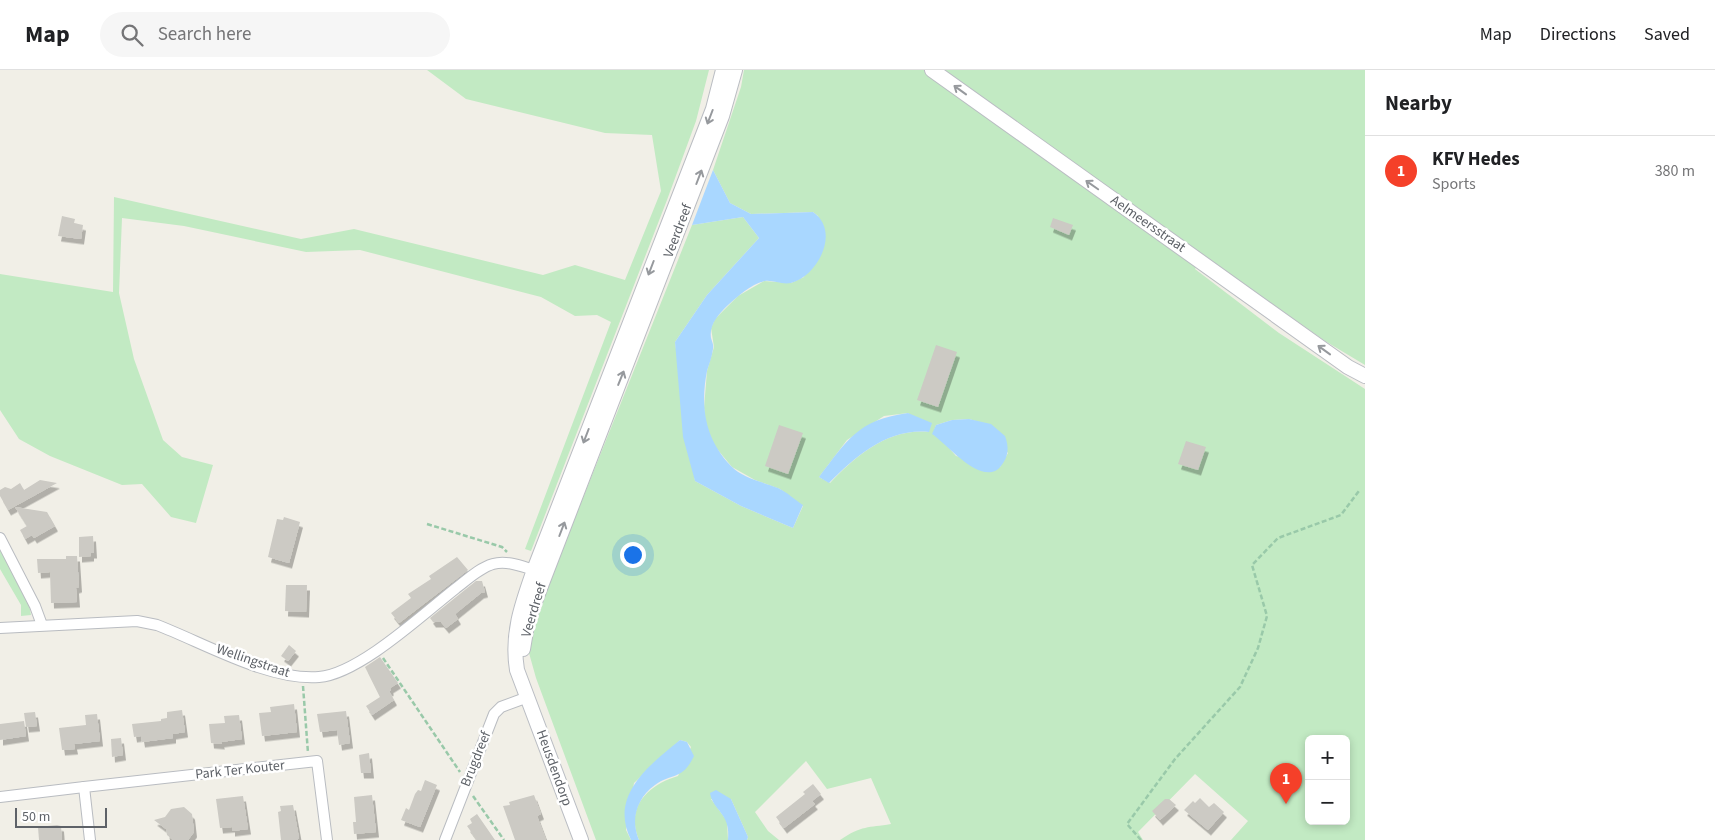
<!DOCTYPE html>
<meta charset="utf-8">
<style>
:root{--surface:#fff;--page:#f6f6f6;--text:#202124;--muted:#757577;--line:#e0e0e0;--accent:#f54029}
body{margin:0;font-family:"Source Sans 3",sans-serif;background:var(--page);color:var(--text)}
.controls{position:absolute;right:15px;bottom:15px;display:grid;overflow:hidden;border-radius:8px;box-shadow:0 2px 8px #0003}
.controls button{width:45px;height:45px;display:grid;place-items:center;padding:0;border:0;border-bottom:1px solid var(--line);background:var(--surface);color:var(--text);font:25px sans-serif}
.scale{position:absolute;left:15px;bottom:12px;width:92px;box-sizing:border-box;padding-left:5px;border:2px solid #5e6268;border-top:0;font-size:14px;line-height:18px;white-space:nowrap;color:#5e6268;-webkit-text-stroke:4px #fff;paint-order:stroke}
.you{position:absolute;left:632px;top:484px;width:18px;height:18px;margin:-12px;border:4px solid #fff;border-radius:50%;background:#1a73e8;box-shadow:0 0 0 8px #1a73e833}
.badge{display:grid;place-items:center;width:32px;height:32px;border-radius:50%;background:var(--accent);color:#fff;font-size:16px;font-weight:700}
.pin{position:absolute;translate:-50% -41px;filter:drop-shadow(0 1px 2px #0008)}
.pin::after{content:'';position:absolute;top:26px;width:18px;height:15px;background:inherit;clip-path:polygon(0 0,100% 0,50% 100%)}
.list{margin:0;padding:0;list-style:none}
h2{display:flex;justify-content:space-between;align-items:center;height:65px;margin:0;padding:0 20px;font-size:21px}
h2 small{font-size:16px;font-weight:400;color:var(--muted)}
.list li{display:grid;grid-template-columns:32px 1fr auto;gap:15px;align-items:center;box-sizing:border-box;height:70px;padding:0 20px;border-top:1px solid var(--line)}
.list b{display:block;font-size:19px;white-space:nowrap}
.list p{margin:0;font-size:16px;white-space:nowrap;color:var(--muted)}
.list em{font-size:16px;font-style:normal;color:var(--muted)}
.icon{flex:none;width:28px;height:28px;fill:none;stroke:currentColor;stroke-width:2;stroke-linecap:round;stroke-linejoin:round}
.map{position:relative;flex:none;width:1365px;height:770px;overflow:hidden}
header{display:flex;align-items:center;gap:30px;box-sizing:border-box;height:70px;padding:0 25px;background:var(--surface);border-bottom:1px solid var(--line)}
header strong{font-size:24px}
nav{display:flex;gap:28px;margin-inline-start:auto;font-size:18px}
.search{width:350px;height:45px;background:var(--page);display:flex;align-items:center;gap:12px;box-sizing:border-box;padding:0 18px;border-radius:28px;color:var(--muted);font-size:19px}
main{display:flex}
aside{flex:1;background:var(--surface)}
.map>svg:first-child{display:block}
.green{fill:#c2eac3;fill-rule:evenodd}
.water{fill:#a9d7ff}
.building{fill:#cccac4;filter:url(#shadow)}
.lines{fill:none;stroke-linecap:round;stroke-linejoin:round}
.street-casing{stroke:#b9bcc1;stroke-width:12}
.secondary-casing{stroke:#babdc3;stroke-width:16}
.path{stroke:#99c9a9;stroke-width:2.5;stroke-dasharray:5 2.5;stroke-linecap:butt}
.street{stroke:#fff;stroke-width:10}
.secondary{stroke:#fff;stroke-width:14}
.oneway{stroke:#96999d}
.labels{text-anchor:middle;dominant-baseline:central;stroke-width:5;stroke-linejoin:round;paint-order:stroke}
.street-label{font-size:14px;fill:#5e6268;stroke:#fff}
</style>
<header>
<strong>Map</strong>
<div class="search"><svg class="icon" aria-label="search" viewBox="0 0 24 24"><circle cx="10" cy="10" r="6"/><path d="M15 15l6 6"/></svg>Search here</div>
<nav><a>Map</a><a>Directions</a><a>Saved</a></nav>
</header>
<main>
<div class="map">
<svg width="1365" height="770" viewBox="0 0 1365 770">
<defs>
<filter id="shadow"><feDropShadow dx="3" dy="5.5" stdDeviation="0" flood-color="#0004"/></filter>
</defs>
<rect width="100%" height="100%" fill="#f1efe7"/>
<g class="green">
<path d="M427 0H709L696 51 667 130 531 481 525 479 611 252 597 245 575 246 541 227 360 180 306 182 184 156 122 148 119 223 134 289 163 370 182 387 213 395 196 453 171 447 142 414 122 415 50 386 19 369 0 340V204L113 222 114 127 301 169 354 159 543 205 575 195 625 210 661 121 652 65 605 63 466 29Z"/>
<path d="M744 0H1365V295L1325 271 1204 186 1195 199 1279 263 1365 319V770H1231L1248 751 1195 704 1138 762 1143 770H840C862 755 868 758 891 754L871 708 827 719 806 691 755 742 768 761 779 770H747L748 767 731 729H711L727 751 728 770H639C625 737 648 715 678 706L691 677 687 672 680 670 634 713 626 760 631 770H596L536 608 529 583 531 558 692 155 743 147 759 168 707 225 675 272 695 411 741 436 793 458 803 436 780 419 755 410 732 397 713 374 706 357 704 338 707 301 714 277 711 258 715 249 738 226 764 211 791 213 804 207 821 153 818 146 813 142 751 144 730 133 713 100 741 17ZM908 343 929 362C888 358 856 386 830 413L819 407 847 370 884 346ZM969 349 979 352 1008 383 1000 397 956 386 943 371 933 364 936 355 952 350ZM1309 669H1346V751H1309Z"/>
<path d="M0 478 29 534 31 545 21 546V535L0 499Z"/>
</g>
<g class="water">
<path d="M713 100 730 133 751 144 813 142C841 161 818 206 791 213 782 215 773 210 765 211 752 213 737 227 727 236 718 245 709 255 711 268 712 272 714 275 713 279 712 287 709 294 707 301 700 337 705 369 731 396 742 408 763 412 778 418 787 422 795 430 803 435L793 458 741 436 695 411 683 367 675 272 707 225 759 168 743 147 692 155Z"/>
<path d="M908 343 932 353 929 362C888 358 856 386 829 413L819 407C848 369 858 350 908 343Z"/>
<path d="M969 349 991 354 1005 366C1009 377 1009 386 1001 396 983 419 946 373 932 364L936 355 952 350Z"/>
<path d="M680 670 687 672 694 686C682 711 673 702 655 715 637 728 630 749 639 770H631C609 726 648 696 680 670Z"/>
<path d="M716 720 731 729 748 767 747 770H728C731 743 713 741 710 723Z"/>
</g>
<g class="building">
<path d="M62 146 75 149 74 153 83 155 81 169 58 166Z"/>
<path d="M1053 148 1073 155 1069 165 1050 157Z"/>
<path d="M936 275 957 282 938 337 917 330Z"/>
<path d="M779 355 803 363 788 404 765 396Z"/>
<path d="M1186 371 1206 377 1198 400 1178 394Z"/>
<path d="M40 410 57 413 8 440 0 426V420L5 417 11 419 20 413 24 420Z"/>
<path d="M15 437 47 442 55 456 34 468 32 465 25 469 20 460 27 456Z"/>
<path d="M284 447 300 452 289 493 268 487 277 449 283 450Z"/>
<path d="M93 466 94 483H91V486L79 487V467Z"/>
<path d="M66 486H77L79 517 76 518 77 532 51 533 50 502 38 503 37 489H66Z"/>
<path d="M457 487 468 500 399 553 391 543 411 528 408 524 431 509 429 506Z"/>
<path d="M476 511H482L485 522 481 523 455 544 458 549 446 558 441 552H433L430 548Z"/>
<path d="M286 515H307L306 542 285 541Z"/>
<path d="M289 575 296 581 288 591 281 586Z"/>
<path d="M380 587 398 613 390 618 391 620 389 621 394 630 372 645 366 636 380 627 365 597Z"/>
<path d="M294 634 297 662 262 666 259 643 271 642 270 637Z"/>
<path d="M182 640 185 662 173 664V668L142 672 141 666 134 667 132 654 161 651V649L167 648V642Z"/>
<path d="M346 641 350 673 339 675 337 660 320 662 317 644Z"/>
<path d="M35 642 37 656 26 657 24 643Z"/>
<path d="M97 644 100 671 74 674 75 679 62 680 59 658 86 655 85 645Z"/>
<path d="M239 645 242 669 221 672 222 674 211 673 209 654 225 653 224 646Z"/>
<path d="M24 651 26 666 0 670V654Z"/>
<path d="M121 668 123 685 112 687 111 669Z"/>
<path d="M369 683 371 703H361L359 685Z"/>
<path d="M425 710 437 715 420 757 401 750 406 738 409 740 415 724 418 720 421 721Z"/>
<path d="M813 714 821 724 812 731 815 734 784 758 776 747 805 724 803 722Z"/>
<path d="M372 725 376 762 354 764 353 752H356L354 727Z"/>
<path d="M534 725 541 744 537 746 546 770H515L503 736 510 735 509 732 516 730Z"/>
<path d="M243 726 248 759 232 761V757L220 758 216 729Z"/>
<path d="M1200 728 1209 737 1214 733 1224 742 1208 760 1184 740 1193 731 1195 733Z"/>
<path d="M1165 729H1169L1176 735 1160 750 1152 741Z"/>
<path d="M293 735 299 768 297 770H281L278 742 281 741 280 736Z"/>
<path d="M184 737 192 744 194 762 188 770H173L167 765 166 759 154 750 165 747 171 739Z"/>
<path d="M477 744 495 770H477L467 756 472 753 470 749Z"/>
<path d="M57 755 61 756 62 770H39L38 757Z"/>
</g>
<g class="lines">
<g class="street-casing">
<g id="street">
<path d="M0 468 35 536 42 555"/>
<path d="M0 558 137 551 157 555C204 573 269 611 319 607 359 604 423 544 455 519 467 510 479 498 493 494 506 490 521 496 534 500"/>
<path d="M0 727 84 717"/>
<path d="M90 770 84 717 317 691 327 770"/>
<path d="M445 770 494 644 501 637 528 627"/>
</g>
</g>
<g class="secondary-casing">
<g id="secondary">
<path d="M932 0 1348 297 1365 306"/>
<path d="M523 579 527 555 534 534 722 46 735 0"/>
<path d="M581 770 517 600C511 564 522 534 534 500L713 39 723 0"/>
</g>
</g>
<g class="path">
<path d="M427 454 502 477 507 482"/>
<path d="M383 588 460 702"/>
<path d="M303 616 308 683"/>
<path d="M473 726 504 770"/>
<path d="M1141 770 1127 754 1175 689 1240 617 1258 578 1267 546 1252 495 1278 468 1341 445 1359 421"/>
</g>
<use href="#street" class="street"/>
<use href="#secondary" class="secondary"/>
</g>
<defs><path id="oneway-shaft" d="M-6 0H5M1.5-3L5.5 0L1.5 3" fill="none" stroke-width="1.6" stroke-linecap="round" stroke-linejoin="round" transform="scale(1.25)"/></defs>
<g class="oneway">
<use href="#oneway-shaft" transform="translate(960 20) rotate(-144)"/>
<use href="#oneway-shaft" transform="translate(710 47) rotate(111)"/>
<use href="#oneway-shaft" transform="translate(699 107) rotate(-69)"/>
<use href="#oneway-shaft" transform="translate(1092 115) rotate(-145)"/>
<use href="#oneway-shaft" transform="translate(651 198) rotate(111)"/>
<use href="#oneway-shaft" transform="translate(1324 280) rotate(-144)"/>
<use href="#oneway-shaft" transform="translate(621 308) rotate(-68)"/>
<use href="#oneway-shaft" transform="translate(586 366) rotate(111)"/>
<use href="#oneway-shaft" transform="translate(562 459) rotate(-69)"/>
</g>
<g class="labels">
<g class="street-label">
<text transform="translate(1148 154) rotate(35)">Aelmeersstraat</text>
<text transform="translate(678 161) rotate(-69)">Veerdreef</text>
<text transform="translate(534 540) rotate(-73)">Veerdreef</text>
<text transform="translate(253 591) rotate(19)">Wellingstraat</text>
<text transform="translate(476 689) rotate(-68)">Brugdreef</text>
<text transform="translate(554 698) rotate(70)">Heusdendorp</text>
<text transform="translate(240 700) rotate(-6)">Park Ter Kouter</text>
</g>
</g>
</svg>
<div class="controls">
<button>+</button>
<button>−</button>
</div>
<div class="scale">50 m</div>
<div class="you"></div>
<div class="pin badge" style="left:1286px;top:734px">1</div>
</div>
<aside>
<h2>Nearby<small></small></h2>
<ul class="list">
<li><span class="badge">1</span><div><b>KFV Hedes</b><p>Sports</p></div><em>380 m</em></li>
</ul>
</aside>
</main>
